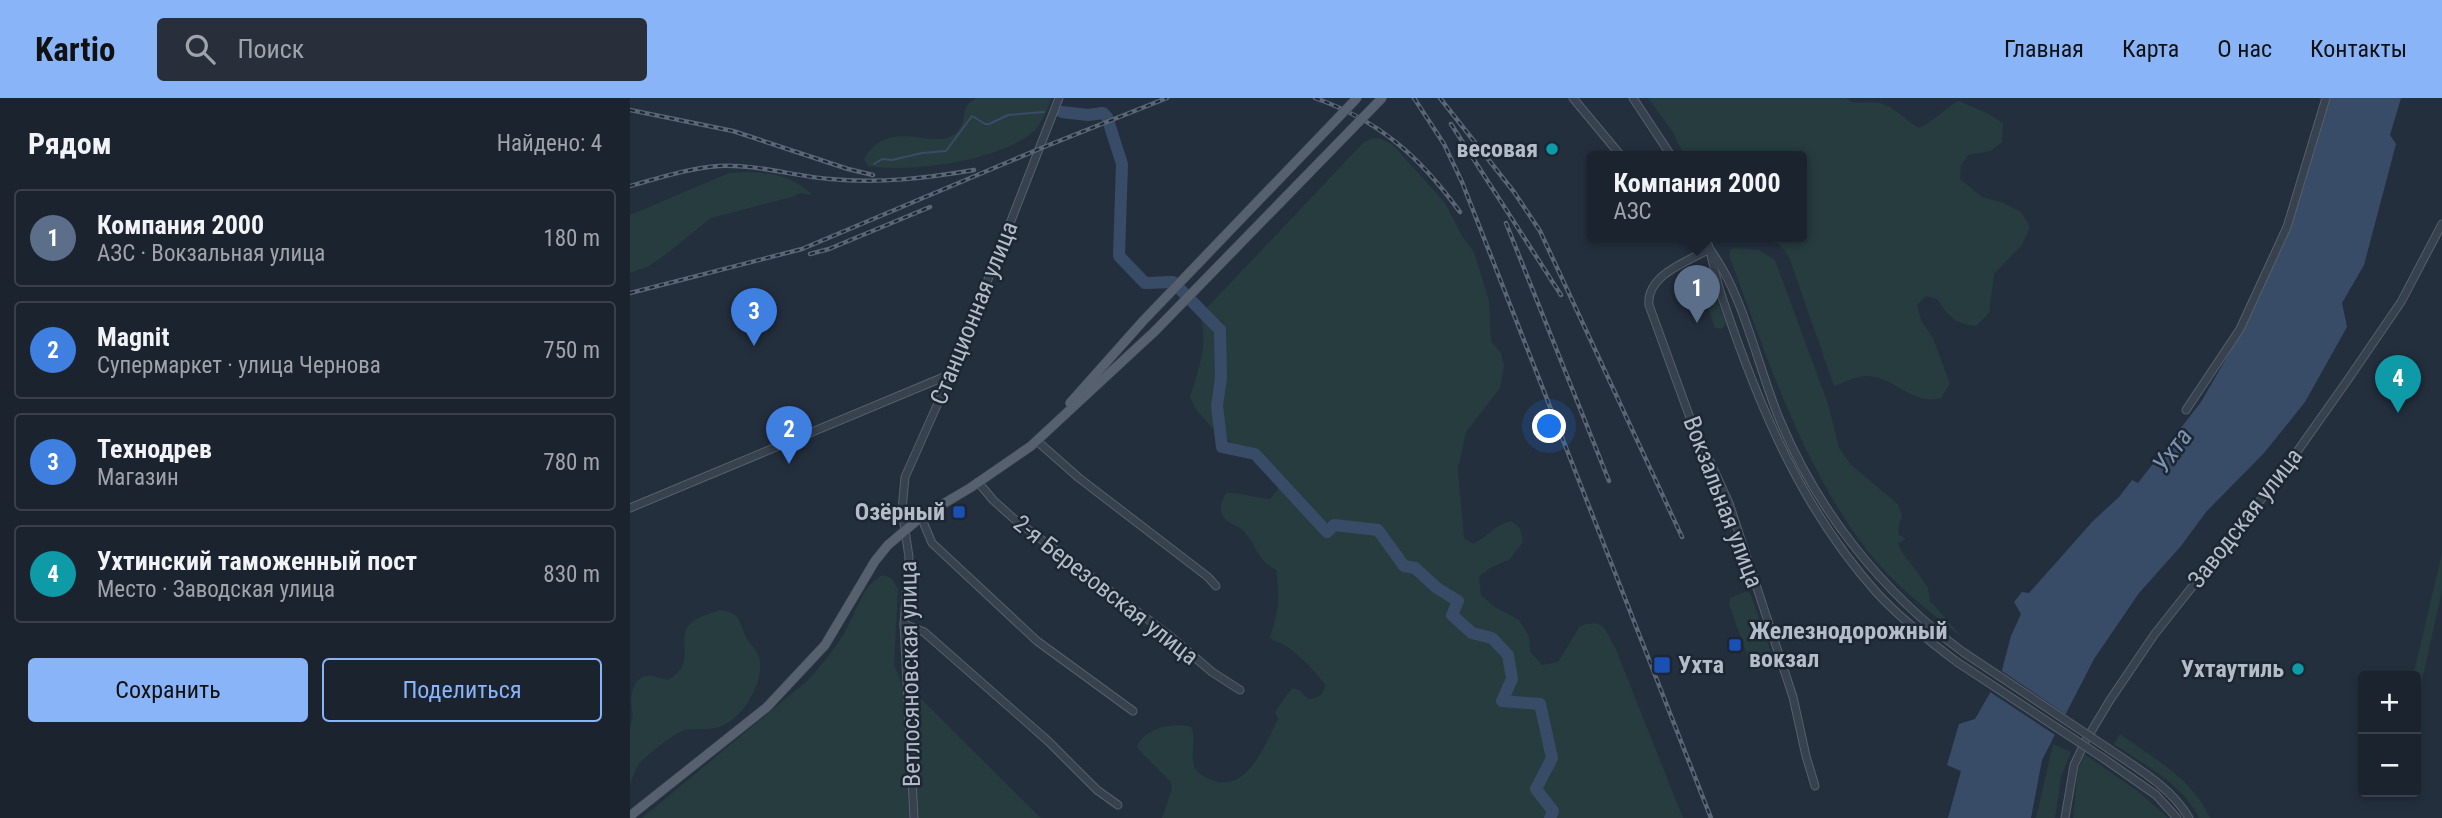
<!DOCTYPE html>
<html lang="ru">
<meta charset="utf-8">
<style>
:root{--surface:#1b232e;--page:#282f3a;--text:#f1f3f6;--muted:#a0a4aa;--line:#39404a;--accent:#8ab4f8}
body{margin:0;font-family:"Roboto Condensed",sans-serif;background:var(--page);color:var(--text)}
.controls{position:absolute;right:21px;bottom:21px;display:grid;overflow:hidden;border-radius:7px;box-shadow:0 4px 10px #0003}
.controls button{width:63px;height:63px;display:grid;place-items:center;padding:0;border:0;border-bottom:2px solid var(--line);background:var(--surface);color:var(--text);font:35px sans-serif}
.you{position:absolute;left:920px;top:329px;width:24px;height:24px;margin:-18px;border:5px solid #fff;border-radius:50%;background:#1a73e8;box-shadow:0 0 0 10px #1a73e833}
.badge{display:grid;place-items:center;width:46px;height:46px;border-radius:50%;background:var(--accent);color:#fff;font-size:23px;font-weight:700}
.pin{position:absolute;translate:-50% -58px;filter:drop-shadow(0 2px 4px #0008)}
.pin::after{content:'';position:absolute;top:37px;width:24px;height:21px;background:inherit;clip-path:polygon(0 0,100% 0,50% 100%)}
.popup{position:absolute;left:957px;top:53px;width:220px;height:91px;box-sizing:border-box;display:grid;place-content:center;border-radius:7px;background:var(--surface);filter:drop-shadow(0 2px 5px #0005);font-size:23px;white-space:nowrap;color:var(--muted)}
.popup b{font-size:26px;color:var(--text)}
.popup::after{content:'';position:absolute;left:50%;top:100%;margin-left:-14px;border:14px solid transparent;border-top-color:var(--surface)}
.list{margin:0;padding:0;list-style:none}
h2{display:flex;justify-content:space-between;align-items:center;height:91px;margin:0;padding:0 28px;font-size:30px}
h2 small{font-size:23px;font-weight:400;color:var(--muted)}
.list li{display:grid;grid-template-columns:46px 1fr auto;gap:21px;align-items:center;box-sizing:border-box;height:98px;margin:0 14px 14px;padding:0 14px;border:2px solid var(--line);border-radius:7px}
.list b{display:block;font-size:26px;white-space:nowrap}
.list p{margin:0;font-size:23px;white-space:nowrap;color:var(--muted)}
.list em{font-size:23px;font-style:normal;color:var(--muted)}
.actions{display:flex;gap:14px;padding:21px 28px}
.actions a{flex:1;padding:16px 0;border:2px solid var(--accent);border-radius:7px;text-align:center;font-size:24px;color:var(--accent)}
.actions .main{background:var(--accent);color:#111}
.icon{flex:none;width:38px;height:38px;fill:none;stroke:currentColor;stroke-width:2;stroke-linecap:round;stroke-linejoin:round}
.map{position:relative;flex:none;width:1812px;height:720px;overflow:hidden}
header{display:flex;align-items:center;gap:42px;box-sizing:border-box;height:98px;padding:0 35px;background:var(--accent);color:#111}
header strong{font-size:33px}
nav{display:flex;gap:38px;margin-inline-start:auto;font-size:24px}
.search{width:490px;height:63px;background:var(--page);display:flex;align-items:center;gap:18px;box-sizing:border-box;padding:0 24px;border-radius:7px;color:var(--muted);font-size:26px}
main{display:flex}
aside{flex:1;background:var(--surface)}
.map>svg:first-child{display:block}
.green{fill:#263c3f}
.water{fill:#394c67}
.pier{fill:#242f3e}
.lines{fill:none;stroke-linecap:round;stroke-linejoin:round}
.stream{stroke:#394c67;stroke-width:2}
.river{stroke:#394c67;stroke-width:12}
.minor-casing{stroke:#565f6c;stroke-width:9}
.major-casing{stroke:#414a57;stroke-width:10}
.minor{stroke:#38414e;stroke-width:7}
.major{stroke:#56606e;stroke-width:9}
.rail-casing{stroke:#5a6575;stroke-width:4.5}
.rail{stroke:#1d2633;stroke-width:2;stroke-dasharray:5;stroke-linecap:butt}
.minor-bridge-casing{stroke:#565f6c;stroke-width:9;stroke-linecap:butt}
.major-bridge-casing{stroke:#414a57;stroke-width:10;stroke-linecap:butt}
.minor-bridge{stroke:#38414e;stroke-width:7}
.major-bridge{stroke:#56606e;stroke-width:9}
.culture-dot{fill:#0f9aa8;stroke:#1d2633;stroke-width:2.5}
.transit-dot{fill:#1a4fb4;stroke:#1d2633;stroke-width:2.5}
.labels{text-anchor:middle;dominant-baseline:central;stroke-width:5;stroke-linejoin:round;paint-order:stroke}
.poi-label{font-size:24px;font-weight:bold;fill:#b4bcc9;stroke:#1d2633;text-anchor:end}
.street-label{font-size:24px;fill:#b4bcc9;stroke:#1d2633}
.water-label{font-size:26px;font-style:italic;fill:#7c92b1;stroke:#1d2633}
</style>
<header>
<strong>Kartio</strong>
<div class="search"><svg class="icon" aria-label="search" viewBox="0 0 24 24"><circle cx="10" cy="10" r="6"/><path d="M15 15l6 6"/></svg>Поиск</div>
<nav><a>Главная</a><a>Карта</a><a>О нас</a><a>Контакты</a></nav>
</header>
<main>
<aside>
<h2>Рядом<small>Найдено: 4</small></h2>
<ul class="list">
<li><span class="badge" style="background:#5c6f8a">1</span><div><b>Компания 2000</b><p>АЗС · Вокзальная улица</p></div><em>180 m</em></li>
<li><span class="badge" style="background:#3f7fe0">2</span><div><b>Magnit</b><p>Супермаркет · улица Чернова</p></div><em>750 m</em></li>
<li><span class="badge" style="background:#3f7fe0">3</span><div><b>Технодрев</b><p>Магазин</p></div><em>780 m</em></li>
<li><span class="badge" style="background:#0f9aa8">4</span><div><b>Ухтинский таможенный пост</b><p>Место · Заводская улица</p></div><em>830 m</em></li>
</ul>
<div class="actions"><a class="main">Сохранить</a><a>Поделиться</a></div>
</aside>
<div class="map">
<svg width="1812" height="720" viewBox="0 0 1812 720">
<rect width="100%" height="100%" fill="#242f3e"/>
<g class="green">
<path d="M346 0H422C417 11 413 24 404 33 371 63 281 75 238 68L234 61C260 15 308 57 328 33 335 25 333 16 337 7Z"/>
<path d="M1018 0H1216C1227 9 1238 2 1250 5 1265 8 1275 23 1289 30 1304 23 1314 11 1328 3L1357 15 1373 25 1372 44 1361 53 1338 57 1331 67 1330 81 1352 99 1371 104 1391 114 1400 129 1392 147 1364 176 1359 215 1346 228C1324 225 1319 219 1307 201L1296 198 1287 207 1291 222 1303 240 1320 286 1311 300C1281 308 1266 279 1237 278 1227 277 1214 285 1204 288L1159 159 1149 146 1124 139H1172V59H1055L1042 33Z"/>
<path d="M743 40 752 41 763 47 815 105 831 136 844 154 859 203 861 243 871 255 874 268 870 290 836 334 828 371 834 440 843 446C859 438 863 428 881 423L890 430 893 444 880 461 860 470 849 479 851 497 865 509 889 522 899 538 900 553 912 567 928 564 950 528C974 520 974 530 985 549L1053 720H532L542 691 540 683 509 652 507 648C515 630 544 624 561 629 567 642 560 654 564 667 565 674 573 678 579 681 617 698 635 646 648 621L645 614 662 590 669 592 678 601C688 600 693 598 695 587 688 576 666 553 654 547 648 543 645 545 640 539 649 511 650 501 646 472 628 463 626 447 614 433 607 426 596 426 592 416 589 408 593 402 596 395 612 394 624 400 640 401L648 391 641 374 583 331 568 314 560 300C568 269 579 250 570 217L733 45Z"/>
<path d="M117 74C145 75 162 78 183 97L170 95 162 99 81 120 35 157 17 169 0 175V117L99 75Z"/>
<path d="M1104 150 1129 152 1145 162 1198 306 1209 350 1221 367 1268 406 1272 417 1268 432 1269 437 1276 441 1268 445 1272 454 1293 482 1298 490 1300 503 1332 539C1298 513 1263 486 1237 452 1170 364 1137 259 1099 157L1101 151Z"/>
<path d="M1079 195 1085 196 1096 226 1091 231 1085 230 1075 201Z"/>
<path d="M1812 455V493L1786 610V578H1783Z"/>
<path d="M253 477 261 480 268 491 264 567 274 591 284 594 411 720H12L178 582C191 568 203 553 213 537 225 518 232 486 253 477Z"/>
<path d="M1117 493 1121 497 1144 563 1142 568 1127 573 1122 571 1099 506 1100 500Z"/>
<path d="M90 512C113 515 108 524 117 541 121 547 127 552 129 559 136 583 112 622 89 629 78 633 61 629 52 633 42 637 16 658 9 666 5 672 3 679 0 686V630L3 617C0 605 0 581 16 578 23 577 31 581 38 582 67 566 46 543 59 527 67 518 80 516 90 512Z"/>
<path d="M1490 636C1523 660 1563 681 1580 720H1569C1553 686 1514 667 1484 646Z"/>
<path d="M1423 646 1441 654 1431 679 1425 720H1406Z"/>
<path d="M1454 656 1509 694 1538 720H1443L1448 672Z"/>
</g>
<path class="water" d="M1698 0H1771L1760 37 1766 46 1734 167 1712 205 1717 229 1675 304 1634 355 1576 414 1551 448 1509 495 1464 561 1412 662 1401 720H1318L1331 673 1317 667 1329 626 1345 621 1371 576 1381 538 1391 516 1384 504 1392 494 1399 495 1463 423 1489 399 1502 382 1508 385 1571 304 1608 240 1660 131Z"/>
<path class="pier" d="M1369 571 1438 618 1428 639 1357 592Z"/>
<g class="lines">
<path class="stream" d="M244 66 252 61 262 62 292 55 316 53 342 18 355 26H359L378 17 414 14"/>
<path class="river" d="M432 14 458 17 473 15 477 19 492 66 489 158 515 185 543 184 590 232 591 280 587 308 592 349 625 356 697 434 704 427 748 432 774 468 785 470 807 490 828 503 822 517 842 535 862 540 878 557 882 581 872 603 910 606 922 660 906 691 923 713 920 720"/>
<g class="minor-casing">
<g id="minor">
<path d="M943 0 992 59"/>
<path d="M1003 0 1042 59"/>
<path d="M1065 139C1070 143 1077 148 1081 153 1113 196 1128 269 1149 320 1188 414 1252 494 1333 554"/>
<path d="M1076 139C1082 158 1085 177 1091 196 1127 304 1170 409 1247 495 1271 521 1299 543 1327 564"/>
<path d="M1080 151C1058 163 1016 177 1019 207L1059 317 1099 405 1163 599 1176 658 1185 688"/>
<path d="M1556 312 1610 231 1657 129 1696 0"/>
<path d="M407 343 449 380 578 479 586 488"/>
<path d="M348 384 363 402 383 420 540 538 582 574 610 592"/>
<path d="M0 410 321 276"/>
<path d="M291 419 302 445 407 543 503 613"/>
<path d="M274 526 294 534 418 643 467 692 488 707"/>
<path d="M1479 651C1508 671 1541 689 1559 720"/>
<path d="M1473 660 1526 697 1547 720"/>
<path d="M284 720 274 526 279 459 272 412 275 379 321 276 429 0"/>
<path d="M1435 720 1444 667 1456 642 1480 602 1524 537 1652 375 1717 283 1771 204 1812 126"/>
</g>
</g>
<g class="major-casing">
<g id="major">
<path d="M440 305 513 223"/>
<path d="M0 718 137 609 195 547 245 463 258 447 291 419 340 390 401 348 525 233"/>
</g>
</g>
<use href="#minor" class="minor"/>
<use href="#major" class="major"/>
<g class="rail-casing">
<g id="rail">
<path d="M685 0C750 23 790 59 830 114"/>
<path d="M784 0 814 46 832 84 1081 720"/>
<path d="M810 0 884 94 910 133 1052 439"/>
<path d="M0 12 103 33 218 71 243 77"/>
<path d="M821 26 931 197"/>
<path d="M0 88C29 80 59 70 89 68 127 66 162 78 200 81 248 86 297 80 344 72"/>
<path d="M876 125 979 383"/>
<path d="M180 156 199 151 300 109"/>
<path d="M0 195 172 151 409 51 537 0"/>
</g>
</g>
<use href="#rail" class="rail"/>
<g class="minor-bridge-casing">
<g id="minor-bridge">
<path d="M1333 554 1479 651"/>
<path d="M1327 564 1473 660"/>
</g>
</g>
<g class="major-bridge-casing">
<g id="major-bridge">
<path d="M513 223 727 0"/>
<path d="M525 233 752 0"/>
</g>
</g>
<use href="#minor-bridge" class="minor-bridge"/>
<use href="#major-bridge" class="major-bridge"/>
</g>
<g class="culture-dot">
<circle cx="922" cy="51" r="7"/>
<circle cx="1668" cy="571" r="7"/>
</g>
<g class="transit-dot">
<rect x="322" y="407" width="14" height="14" rx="3.5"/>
<rect x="1098" y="540" width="14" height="14" rx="3.5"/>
<rect x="1023" y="558" width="18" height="18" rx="3.5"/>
</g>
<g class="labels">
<g class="poi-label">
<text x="908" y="51">весовая</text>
<text x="315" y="414">Озёрный</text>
<text x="1119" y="533" text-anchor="start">Железнодорожный<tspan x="1119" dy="28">вокзал</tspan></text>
<text x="1048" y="567" text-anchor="start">Ухта</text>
<text x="1654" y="571">Ухтаутиль</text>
</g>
<g class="street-label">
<text transform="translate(344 215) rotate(-68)">Станционная улица</text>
<text transform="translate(1093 404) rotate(69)">Вокзальная улица</text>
<text transform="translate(1615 420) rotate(-52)">Заводская улица</text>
<text transform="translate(476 492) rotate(38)">2-я Березовская улица</text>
<text transform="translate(280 576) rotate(-91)">Ветлосяновская улица</text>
</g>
<g class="water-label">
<text transform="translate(1542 352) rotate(-54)">Ухта</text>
</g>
</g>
</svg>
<div class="controls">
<button>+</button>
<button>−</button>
</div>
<div class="you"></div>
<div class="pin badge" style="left:1067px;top:225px;background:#5c6f8a">1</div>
<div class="popup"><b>Компания 2000</b>АЗС</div>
<div class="pin badge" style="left:159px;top:366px;background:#3f7fe0">2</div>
<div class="pin badge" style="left:124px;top:248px;background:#3f7fe0">3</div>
<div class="pin badge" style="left:1768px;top:315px;background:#0f9aa8">4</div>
</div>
</main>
